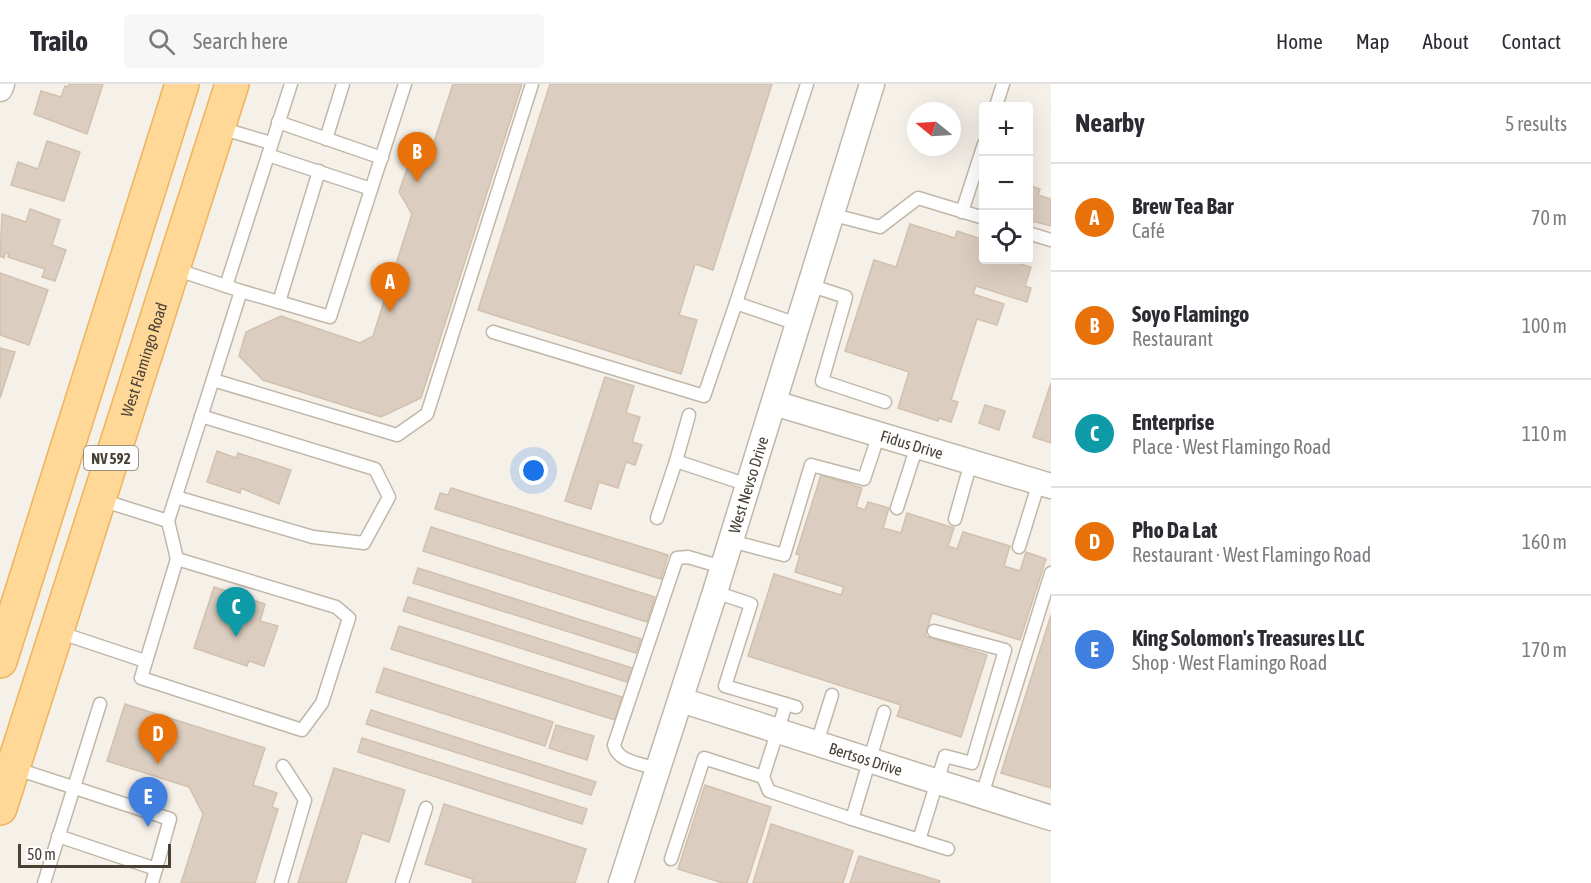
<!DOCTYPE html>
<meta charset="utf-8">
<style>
:root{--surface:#fff;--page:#f7f7f7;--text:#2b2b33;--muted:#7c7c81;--line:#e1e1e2;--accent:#0b8043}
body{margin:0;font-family:"Asap Condensed",sans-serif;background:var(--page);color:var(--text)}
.controls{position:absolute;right:18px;top:18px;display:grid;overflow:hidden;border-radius:6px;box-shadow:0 6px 24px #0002}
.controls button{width:54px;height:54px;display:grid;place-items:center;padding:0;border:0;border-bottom:2px solid var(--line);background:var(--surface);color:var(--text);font:30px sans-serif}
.compass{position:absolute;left:907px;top:18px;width:54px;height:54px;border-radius:50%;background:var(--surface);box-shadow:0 6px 24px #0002;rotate:288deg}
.scale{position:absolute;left:18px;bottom:15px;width:153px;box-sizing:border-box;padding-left:6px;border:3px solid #494036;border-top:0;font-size:16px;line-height:21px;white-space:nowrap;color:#494036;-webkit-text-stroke:4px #fff;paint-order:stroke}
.you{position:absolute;left:534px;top:387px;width:21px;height:21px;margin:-15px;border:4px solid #fff;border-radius:50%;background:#1a73e8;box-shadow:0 0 0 9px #1a73e833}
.badge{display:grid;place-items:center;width:39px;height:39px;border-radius:50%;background:var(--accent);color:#fff;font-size:20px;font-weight:700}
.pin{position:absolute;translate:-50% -50px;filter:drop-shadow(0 2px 3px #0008)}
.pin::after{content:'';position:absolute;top:32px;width:21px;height:18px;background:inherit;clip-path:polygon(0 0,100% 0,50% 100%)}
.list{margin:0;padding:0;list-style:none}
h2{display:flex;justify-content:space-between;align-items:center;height:78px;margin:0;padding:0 24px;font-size:26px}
h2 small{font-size:20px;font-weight:400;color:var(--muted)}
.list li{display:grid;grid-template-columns:39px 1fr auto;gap:18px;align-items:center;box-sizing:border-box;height:108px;padding:0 24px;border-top:2px solid var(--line)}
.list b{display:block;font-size:22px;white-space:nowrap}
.list p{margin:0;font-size:20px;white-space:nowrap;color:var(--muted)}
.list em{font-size:20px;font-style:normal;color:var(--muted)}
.icon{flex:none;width:33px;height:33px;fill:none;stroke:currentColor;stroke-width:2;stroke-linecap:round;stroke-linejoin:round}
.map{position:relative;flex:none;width:1051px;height:799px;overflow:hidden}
header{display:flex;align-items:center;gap:36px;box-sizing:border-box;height:84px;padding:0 30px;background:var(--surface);border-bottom:2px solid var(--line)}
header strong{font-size:28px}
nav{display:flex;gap:33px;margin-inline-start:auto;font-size:21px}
.search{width:420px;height:54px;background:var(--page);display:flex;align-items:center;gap:15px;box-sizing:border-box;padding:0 21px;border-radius:6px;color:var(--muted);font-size:22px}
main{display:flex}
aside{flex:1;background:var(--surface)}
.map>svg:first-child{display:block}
.building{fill:#dbcdbf;stroke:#d3c1af;stroke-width:1.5}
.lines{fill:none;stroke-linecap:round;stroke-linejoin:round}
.service-casing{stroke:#c1b7a9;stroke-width:15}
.minor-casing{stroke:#c1b7a9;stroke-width:27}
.primary-casing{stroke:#edb45d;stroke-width:36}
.service{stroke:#fff;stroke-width:12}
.minor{stroke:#fff;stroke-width:24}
.primary{stroke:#ffd797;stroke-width:33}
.labels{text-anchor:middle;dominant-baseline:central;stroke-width:5;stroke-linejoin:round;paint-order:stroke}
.shield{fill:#fff;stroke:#807972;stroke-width:1.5}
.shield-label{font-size:15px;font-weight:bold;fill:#494036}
.street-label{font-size:16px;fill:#494036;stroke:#fff}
</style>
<header>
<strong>Trailo</strong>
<div class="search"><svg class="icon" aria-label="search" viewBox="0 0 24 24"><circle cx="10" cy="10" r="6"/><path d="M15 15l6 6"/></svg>Search here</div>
<nav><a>Home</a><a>Map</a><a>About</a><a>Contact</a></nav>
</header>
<main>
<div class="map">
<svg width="1051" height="799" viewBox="0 0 1051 799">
<rect width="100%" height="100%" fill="#f5f0e8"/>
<g class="building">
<path d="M69 0H103L87 50 34 30 41 7 61 13 65 2 68 3Z"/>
<path d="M453 0H522L421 314 381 333 263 296 239 272 246 248 281 232 360 259 373 252 412 130 399 108 407 85 429 73Z"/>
<path d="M550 0H772L713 186 695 180 679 231 697 236 681 290 478 226Z"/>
<path d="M47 57 80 68 64 117 11 101 18 78 38 85Z"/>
<path d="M1028 101 1040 105 1038 111 1051 115V142L1028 136Z"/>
<path d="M30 125 60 136 52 161 66 166 55 197 42 193 45 185 8 173 9 170 5 169 4 174 0 172 2 130 26 138Z"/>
<path d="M910 140 955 154 957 147 984 156V176H1007L1031 183 1025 202 1031 204 1027 218 976 202 973 210 1004 220 997 241 977 235 951 316 958 318 951 338 939 334 938 337 898 324 909 288 845 267 874 176 896 183Z"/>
<path d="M0 189 48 206 29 261 0 251Z"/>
<path d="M0 264 15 268 0 314Z"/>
<path d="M605 293 634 302 626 329 640 333 632 358 642 361 635 381 626 378 618 404 599 398 591 425 565 417Z"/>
<path d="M1051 299V359L1033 353Z"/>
<path d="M985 321 1005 327 999 346 979 339Z"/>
<path d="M217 367 236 374 238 369 291 386 279 420 241 404 240 409 207 398Z"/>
<path d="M821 391 862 404 856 423 865 426 868 418 889 424 883 444 901 449 907 429 954 444 948 462 957 465 963 448 1010 462 1004 482 1020 487 1026 468 1046 475 1020 556 932 529 925 552 987 571 961 653 897 632 901 621 748 572 774 490 841 511 844 503 795 488 800 471 796 470Z"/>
<path d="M451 404 668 471 661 495 435 425 440 409 448 411Z"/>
<path d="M431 443 655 513 647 538 423 467Z"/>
<path d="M418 484 641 555 636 569 413 499Z"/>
<path d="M214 503 265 520 260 537 278 542 264 582 249 577 247 582 194 564Z"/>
<path d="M408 513 632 584 627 598 403 527Z"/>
<path d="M1051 531V704L1001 689Z"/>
<path d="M399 542 622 613 615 636 391 565Z"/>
<path d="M384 584 553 638 545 662 376 608Z"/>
<path d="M125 620 265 664 253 701 277 709 272 723 278 725 255 799H181L203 730 189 703 107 677Z"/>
<path d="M371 626 596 698 591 711 366 640Z"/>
<path d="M556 641 594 652 587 676 549 664Z"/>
<path d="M362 654 587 725 582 740 358 668Z"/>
<path d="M334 684 405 706 389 758 362 749 346 799H298Z"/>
<path d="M705 701 771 723 747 799H723L678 785Z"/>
<path d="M444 720 586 765 575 799H472L473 795 425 780Z"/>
<path d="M771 740 853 767 843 799H753Z"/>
<path d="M859 772 940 797 939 799H850Z"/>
</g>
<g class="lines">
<g class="service-casing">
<g id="service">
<path d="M996 22 1003 0"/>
<path d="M278 38 382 74"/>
<path d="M220 44 271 59"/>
<path d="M326 55 343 0"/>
<path d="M268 71 371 105"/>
<path d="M962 128 984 60"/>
<path d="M830 130 880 143 918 114 984 134"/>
<path d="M1028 149 1051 156"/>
<path d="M175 185 241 207 168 437 177 475 141 594 302 646 322 619 349 534 336 523 177 475"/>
<path d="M809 201 846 213 822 297 885 318"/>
<path d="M226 202 291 0"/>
<path d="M241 207 330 233 405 0"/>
<path d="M279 218 319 87"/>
<path d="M797 240 736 219 807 0"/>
<path d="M493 248 704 312 736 219"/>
<path d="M213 296 397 351 427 330 532 0"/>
<path d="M689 331 676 377 748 401"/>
<path d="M176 413 313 453 364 459 389 413 375 385 201 332"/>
<path d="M101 416 168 437"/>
<path d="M897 424 917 362"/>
<path d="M657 434 676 377"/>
<path d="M955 435 971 378"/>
<path d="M731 457 784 471 811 381 864 395 879 350"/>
<path d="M1019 463 1039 398"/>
<path d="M715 508 751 520 725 602 796 623"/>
<path d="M58 548 145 577"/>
<path d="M817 659 832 611"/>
<path d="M14 684 170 735 152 799"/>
<path d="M658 685C643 680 617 678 614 661L677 474 688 473 722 483"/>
<path d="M763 693 786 620"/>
<path d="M982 711 1051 489"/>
<path d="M852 735 948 765"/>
<path d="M58 752 156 785"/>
<path d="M919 756 945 672 972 679 1005 566 934 547"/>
<path d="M671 775 704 674 763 693 769 707 852 735 884 628"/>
<path d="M44 799 100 620"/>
<path d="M281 799 305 716 283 682"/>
<path d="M402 799 426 724"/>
</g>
</g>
<g class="minor-casing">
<g id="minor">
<path d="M0 5 2 0"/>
<path id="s1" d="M774 319 1051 402"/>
<path id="s2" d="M681 616 1051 734"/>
<path id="s3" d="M621 799 715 508 872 0"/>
</g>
</g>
<g class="primary-casing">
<g id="primary">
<path d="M0 577 182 0"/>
<path id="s4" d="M0 724 232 0"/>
</g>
</g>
<use href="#service" class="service"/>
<use href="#minor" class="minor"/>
<use href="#primary" class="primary"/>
</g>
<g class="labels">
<rect class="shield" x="84" y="362" width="54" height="24" rx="4.5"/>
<g class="shield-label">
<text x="111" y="374">NV 592</text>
</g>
<g class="street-label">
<text stroke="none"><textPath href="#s4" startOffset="471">West Flamingo Road</textPath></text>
<text stroke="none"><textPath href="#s1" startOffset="144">Fidus Drive</textPath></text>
<text stroke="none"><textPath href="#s3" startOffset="418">West Nevso Drive</textPath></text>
<text stroke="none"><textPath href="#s2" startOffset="194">Bertsos Drive</textPath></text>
</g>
</g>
</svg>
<div class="controls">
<button>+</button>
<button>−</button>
<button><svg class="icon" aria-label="locate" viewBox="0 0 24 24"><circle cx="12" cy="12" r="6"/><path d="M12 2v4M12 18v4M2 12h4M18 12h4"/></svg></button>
</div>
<svg class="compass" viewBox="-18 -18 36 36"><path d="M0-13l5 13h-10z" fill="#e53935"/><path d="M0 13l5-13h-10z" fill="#7c7c81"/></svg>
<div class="scale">50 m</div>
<div class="you"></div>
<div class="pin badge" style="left:390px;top:228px;background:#e8710a">A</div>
<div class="pin badge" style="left:417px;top:98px;background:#e8710a">B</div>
<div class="pin badge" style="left:236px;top:553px;background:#0f9aa8">C</div>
<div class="pin badge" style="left:158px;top:680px;background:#e8710a">D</div>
<div class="pin badge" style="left:148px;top:743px;background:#3f7fe0">E</div>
</div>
<aside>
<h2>Nearby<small>5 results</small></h2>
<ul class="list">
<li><span class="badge" style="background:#e8710a">A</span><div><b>Brew Tea Bar</b><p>Café</p></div><em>70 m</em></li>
<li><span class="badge" style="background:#e8710a">B</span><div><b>Soyo Flamingo</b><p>Restaurant</p></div><em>100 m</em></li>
<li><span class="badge" style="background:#0f9aa8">C</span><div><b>Enterprise</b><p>Place · West Flamingo Road</p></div><em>110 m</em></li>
<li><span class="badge" style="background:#e8710a">D</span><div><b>Pho Da Lat</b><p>Restaurant · West Flamingo Road</p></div><em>160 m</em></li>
<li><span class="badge" style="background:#3f7fe0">E</span><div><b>King Solomon's Treasures LLC</b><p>Shop · West Flamingo Road</p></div><em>170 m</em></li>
</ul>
</aside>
</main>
